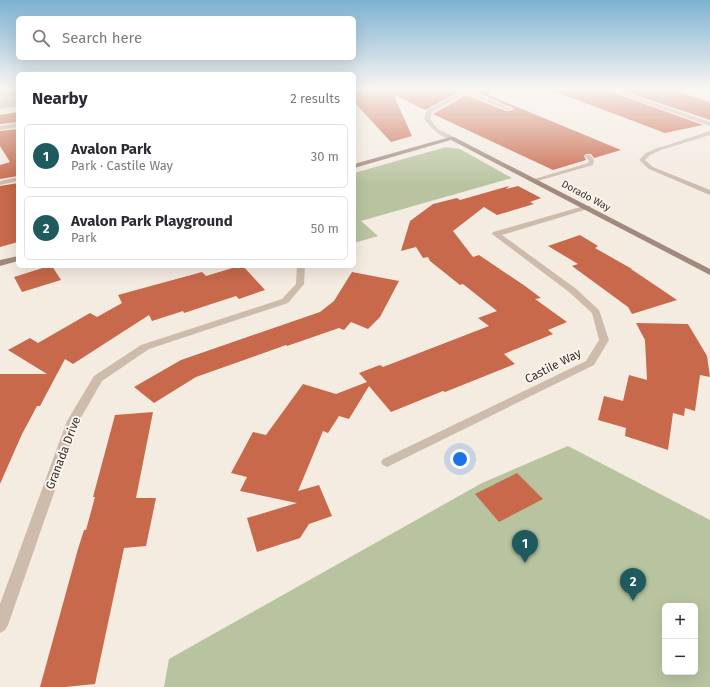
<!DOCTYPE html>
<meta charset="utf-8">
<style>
:root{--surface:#fff;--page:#f7f7f7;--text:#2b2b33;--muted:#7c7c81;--line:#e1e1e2;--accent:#1f5a5e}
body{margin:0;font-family:"Fira Sans",sans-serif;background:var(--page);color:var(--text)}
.controls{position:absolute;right:12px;bottom:12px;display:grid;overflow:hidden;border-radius:6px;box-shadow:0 4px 16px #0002}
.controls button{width:36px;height:36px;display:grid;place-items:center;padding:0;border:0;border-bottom:1px solid var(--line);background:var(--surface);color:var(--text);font:20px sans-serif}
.you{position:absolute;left:460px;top:459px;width:14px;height:14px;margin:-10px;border:3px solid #fff;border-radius:50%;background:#1a73e8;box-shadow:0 0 0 6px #1a73e833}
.badge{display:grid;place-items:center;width:26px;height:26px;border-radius:50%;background:var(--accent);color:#fff;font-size:13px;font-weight:700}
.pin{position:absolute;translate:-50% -33px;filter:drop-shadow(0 1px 2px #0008)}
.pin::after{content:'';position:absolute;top:21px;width:14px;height:12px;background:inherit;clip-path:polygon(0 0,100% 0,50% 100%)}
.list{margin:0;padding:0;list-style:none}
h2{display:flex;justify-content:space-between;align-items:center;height:52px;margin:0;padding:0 16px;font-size:17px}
h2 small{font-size:13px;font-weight:400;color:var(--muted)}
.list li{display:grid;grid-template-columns:26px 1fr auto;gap:12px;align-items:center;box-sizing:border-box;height:64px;margin:0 8px 8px;padding:0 8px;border:1px solid var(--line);border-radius:6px}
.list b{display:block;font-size:15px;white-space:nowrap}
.list p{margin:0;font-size:13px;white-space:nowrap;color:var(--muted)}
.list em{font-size:13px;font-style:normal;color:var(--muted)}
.icon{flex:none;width:22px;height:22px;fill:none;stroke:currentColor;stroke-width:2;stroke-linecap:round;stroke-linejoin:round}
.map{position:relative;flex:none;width:710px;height:687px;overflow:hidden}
.search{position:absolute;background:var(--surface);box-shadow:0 4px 16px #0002;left:16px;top:16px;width:340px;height:44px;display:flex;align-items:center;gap:10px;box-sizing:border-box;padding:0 14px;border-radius:6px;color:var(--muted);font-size:15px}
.panel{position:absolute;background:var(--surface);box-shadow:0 4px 16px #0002;left:16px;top:72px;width:340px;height:196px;border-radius:6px}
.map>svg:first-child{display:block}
.green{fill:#b8c4a0;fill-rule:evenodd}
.building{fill:#c8694b}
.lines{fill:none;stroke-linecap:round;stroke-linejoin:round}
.lane{fill:#cdbbac;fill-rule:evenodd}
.street{fill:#cdbbac;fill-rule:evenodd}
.secondary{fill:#a18a7d;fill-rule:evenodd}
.labels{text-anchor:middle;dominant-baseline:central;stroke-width:4;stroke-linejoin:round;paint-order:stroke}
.far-street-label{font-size:10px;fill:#3b302b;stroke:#fbf5ee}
.street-label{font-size:12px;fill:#3b302b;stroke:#fbf5ee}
</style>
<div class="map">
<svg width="710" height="687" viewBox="0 0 710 687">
<rect width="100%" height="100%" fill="#f4ebe1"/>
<g class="green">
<path d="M0 89H18V106L0 109Z"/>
<path d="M446 147 460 149 512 178 361 221 378 236 354 243V173Z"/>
<path d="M568 446 710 520V687H164L169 659 482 483ZM665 606H695V672H665Z"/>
</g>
<g class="building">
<path d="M354 89H464L425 110 393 94 412 136 391 142 354 102Z"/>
<path d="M474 89H490L488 95 621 150 594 158 591 154H586L584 156 586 160 553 170 433 114 466 95 506 111 513 110V108L473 90Z"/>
<path d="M551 89H605L606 90 703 125 665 133 551 90Z"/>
<path d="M617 89H670L710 102V120Z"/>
<path d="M18 112V122L0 124V115Z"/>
<path d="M18 129V176L0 179V165L10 162 0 146V131Z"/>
<path d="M18 183V242L0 247V186Z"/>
<path d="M509 186 506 189 518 186 541 198 530 202 534 204 497 215 484 207 453 231 473 257 479 255 525 286 541 298 535 299 567 322 548 330 553 334 504 354 515 364 445 392 443 391 391 412 369 386 349 419 339 416 328 433 323 431 298 491 319 485 332 516 309 524 300 538 257 552 247 518 297 503 240 491 247 477 231 473 253 432 266 435 303 384 336 394 367 382 359 373 380 365 383 367 489 326 478 318 497 311 463 284 460 285 430 261 428 257 423 258 416 247 401 251 410 221 433 204 457 198 460 200Z"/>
<path d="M580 235 598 246 595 248 632 269H631L677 300 632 314 628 307 572 266 578 264 548 246Z"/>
<path d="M49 266H52L61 280 22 292 14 277Z"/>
<path d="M239 266H243L265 290 239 299 236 296 184 313 183 311 152 321 149 315 73 364 65 359 40 406H37L22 434 0 484V374H47L8 350 30 338 38 343 90 313 97 317 122 303 118 295 202 272 206 276Z"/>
<path d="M352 272 399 281 380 317 368 329 351 322 344 330 339 328 287 346 286 345 196 377 154 403 134 387 181 360 320 312 334 301Z"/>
<path d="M636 323 688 324 707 356 710 377 700 375 695 411 685 408 684 416 673 413 668 450 625 436 626 428 598 420 604 396 623 401 629 375 647 380 645 340Z"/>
<path d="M153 412 136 498H156L146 546 124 548 95 684 65 687H40L78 549 84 530H86L95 497H93L115 415Z"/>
<path d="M517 473 543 499 499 522 475 494Z"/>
</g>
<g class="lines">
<g class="lane">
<path d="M660 147 665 148 650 155 645 160 653 167 710 190V195L649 169 639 160 646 153Z"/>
<path d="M586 155H590L594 160 593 165 534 182 531 180 588 163 589 161 585 156Z"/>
</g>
<g class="street">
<path d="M467 89H472L470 91 512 109 507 110 466 93 432 112 430 119 438 129 454 137V139C442 140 431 128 424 119L427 110Z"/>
<path d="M606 89H613L710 122V126Z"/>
<path d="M18 123V127L0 130V126Z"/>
<path d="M710 131V135L664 149 659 148Z"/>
<path d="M18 177V181L0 185V181Z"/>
<path d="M584 206H590L591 208 502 235 575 288 599 310 609 340 594 365 391 465 387 467 383 465 381 462 383 459 586 361 599 340 592 313 569 292 492 234 493 232Z"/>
<path d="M297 266H305L304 284 288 303 149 349 102 381 79 421 8 625 5 630 0 633V604L67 421 94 376 141 345 282 299 296 284Z"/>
</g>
<g class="secondary">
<path d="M450 137H454L710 269V275L451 140 354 168V164Z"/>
<path d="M18 256V261L0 266V260Z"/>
</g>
</g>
<linearGradient id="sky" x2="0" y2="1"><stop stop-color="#7eb2d2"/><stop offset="0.48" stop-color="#faf6f2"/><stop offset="1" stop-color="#faf6f2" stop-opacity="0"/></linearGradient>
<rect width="710" height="185" fill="url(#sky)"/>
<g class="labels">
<g class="far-street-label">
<text transform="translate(586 196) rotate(28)">Dorado Way</text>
</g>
<g class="street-label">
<text transform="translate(553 366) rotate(-27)">Castile Way</text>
<text transform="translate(63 453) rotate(-69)">Granada Drive</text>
</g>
</g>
</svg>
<div class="controls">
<button>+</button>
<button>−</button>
</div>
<div class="you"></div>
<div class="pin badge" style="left:525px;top:563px">1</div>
<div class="pin badge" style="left:633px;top:601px">2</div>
<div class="search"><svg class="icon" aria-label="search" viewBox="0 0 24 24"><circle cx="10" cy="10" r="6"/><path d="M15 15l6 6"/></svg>Search here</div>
<section class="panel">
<h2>Nearby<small>2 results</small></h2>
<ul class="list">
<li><span class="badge">1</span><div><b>Avalon Park</b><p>Park · Castile Way</p></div><em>30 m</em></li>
<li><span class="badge">2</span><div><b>Avalon Park Playground</b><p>Park</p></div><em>50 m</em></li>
</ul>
</section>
</div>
